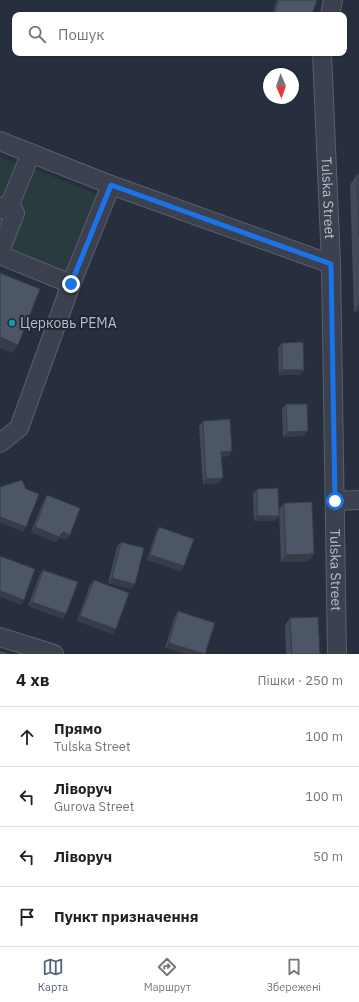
<!DOCTYPE html>
<html lang="uk">
<meta charset="utf-8">
<style>
:root{--surface:#fff;--page:#f6f6f6;--text:#202124;--muted:#757577;--line:#e0e0e0;--accent:#556280}
body{margin:0;font-family:"IBM Plex Sans",sans-serif;background:var(--page);color:var(--text)}
.compass{position:absolute;left:263px;top:68px;width:36px;height:36px;border-radius:50%;background:var(--surface);box-shadow:0 1px 3px #0004;rotate:178deg}
.stop{position:absolute;width:12px;height:12px;margin:-9px;border:3px solid #1a73e8;border-radius:50%;background:#fff}
.stop.end{background:#1a73e8;border-color:#fff;box-shadow:0 1px 4px #0008}
.list{margin:0;padding:0;list-style:none}
h2{display:flex;justify-content:space-between;align-items:center;height:52px;margin:0;padding:0 16px;font-size:17px}
h2 small{font-size:13px;font-weight:400;color:var(--muted)}
.list li{display:grid;grid-template-columns:26px 1fr auto;gap:12px;align-items:center;box-sizing:border-box;height:60px;padding:0 16px;border-top:1px solid var(--line)}
.list b{display:block;font-size:15px;white-space:nowrap}
.list p{margin:0;font-size:13px;white-space:nowrap;color:var(--muted)}
.list em{font-size:13px;font-style:normal;color:var(--muted)}
.icon{flex:none;width:22px;height:22px;fill:none;stroke:currentColor;stroke-width:2;stroke-linecap:round;stroke-linejoin:round}
.map{position:relative;flex:none;width:359px;height:654px;overflow:hidden}
.search{position:absolute;background:var(--surface);box-shadow:0 1px 3px #0004;left:12px;right:12px;top:12px;height:44px;display:flex;align-items:center;gap:10px;box-sizing:border-box;padding:0 14px;border-radius:8px;color:var(--muted);font-size:15px}
.sheet{height:292px;background:var(--surface)}
nav{display:flex;justify-content:space-around;align-items:center;box-sizing:border-box;height:56px;border-top:1px solid var(--line);background:var(--surface);font-size:11px;color:var(--muted)}
nav a{display:grid;justify-items:center;gap:2px}
nav .on{color:var(--accent)}
.map>svg:first-child{display:block}
.green{fill:#293b3f}
.lines{fill:none;stroke-linecap:round;stroke-linejoin:round}
.minor-casing{stroke:#595f6c;stroke-width:20}
.minor{stroke:#3b414e;stroke-width:18}
.wall{fill:#424a59}
.shaded-wall{fill:#363c48}
.building{fill:#4d5667;stroke:#363c48}
.route{stroke:#1a73e8;stroke-width:5}
.culture-dot{fill:#0f9aa8;stroke:#202633;stroke-width:1.5}
.labels{text-anchor:middle;dominant-baseline:central;stroke-width:4;stroke-linejoin:round;paint-order:stroke}
.street-label{font-size:14px;fill:#b7bdc9;stroke:#202633}
.poi-label{font-size:14px;fill:#b7bdc9;stroke:#202633;text-anchor:start}
</style>
<div class="map">
<svg width="359" height="654" viewBox="0 0 359 654">
<rect width="100%" height="100%" fill="#272f3e"/>
<g class="green">
<path d="M0 157 18 164 5 199 0 202Z"/>
<path d="M31 168 96 194 65 272 5 248 17 203Z"/>
</g>
<g class="lines">
<g class="minor-casing">
<g id="minor">
<path d="M330 15 333 0"/>
<path id="s1" d="M322 53 331 264 337 654"/>
<path d="M0 141 111 185 331 264"/>
<path d="M0 210 1 207 10 204 31 153"/>
<path d="M0 251 15 213 10 204"/>
<path d="M0 255 71 284"/>
<path d="M0 443 19 428 71 284 111 185"/>
<path d="M335 501 359 500"/>
<path d="M0 637 54 654"/>
</g>
</g>
<use href="#minor" class="minor"/>
</g>
<g class="wall">
<path d="M277 0H317L312 15H272Z"/>
<path d="M357 174H359V311L354 312 350 185Z"/>
<path d="M282 343 300 375H279L278 348Z"/>
<path d="M286 404 308 431 304 436 283 437 282 409Z"/>
<path d="M203 421 232 451 228 456 221 457 219 483 203 484 199 426Z"/>
<path d="M257 489 275 521H254L253 494Z"/>
<path d="M47 495 66 540 60 537 55 542 31 532 44 500Z"/>
<path d="M284 503 314 554 309 561 281 562 279 510Z"/>
<path d="M159 527 181 571 147 560 156 532Z"/>
<path d="M121 542 135 584 131 589 108 583 117 547Z"/>
<path d="M43 570 63 619 28 606 40 574Z"/>
<path d="M94 580 113 634 77 621 90 585Z"/>
<path d="M178 611 205 654 165 648 175 616Z"/>
<path d="M290 618 320 654H286L285 625Z"/>
</g>
<g class="shaded-wall">
<path d="M359 304V311L354 312Z"/>
<path d="M0 337 18 345 12 353 0 348Z"/>
<path d="M282 370H304L300 375H279Z"/>
<path d="M308 431 304 436 283 437 287 432Z"/>
<path d="M232 451 228 456 218 457 221 452Z"/>
<path d="M223 478 219 483 203 484 206 479Z"/>
<path d="M257 516H279L275 521H254Z"/>
<path d="M0 517 26 527 23 532 0 523Z"/>
<path d="M35 527 63 532 70 535 66 540 60 537 55 542 31 532Z"/>
<path d="M314 554 309 561 281 562 286 555Z"/>
<path d="M150 555 184 566 181 571 147 560Z"/>
<path d="M112 578 135 584 131 589 108 583Z"/>
<path d="M0 591 24 600 21 605 0 597Z"/>
<path d="M32 602 66 614 63 619 28 606Z"/>
<path d="M80 616 116 629 113 634 77 621Z"/>
<path d="M169 643 205 654H185L165 648Z"/>
</g>
<g class="building">
<path d="M279 0H317L312 15H274Z"/>
<path d="M357 174H359V236Z"/>
<path d="M0 273 40 289 18 345 0 337Z"/>
<path d="M303 342 304 370H282V343Z"/>
<path d="M286 404H307L308 431 287 432Z"/>
<path d="M230 419 232 451 221 452 223 478 206 479 203 421Z"/>
<path d="M22 480 26 489 39 494 26 527 0 517V487Z"/>
<path d="M278 488 279 516H257V489Z"/>
<path d="M47 495 80 508 70 535 63 532 59 537 35 527Z"/>
<path d="M312 502 314 554 286 555 284 503Z"/>
<path d="M159 527 194 539 184 566 150 555Z"/>
<path d="M121 542 144 548 135 584 112 578Z"/>
<path d="M0 556 35 569 24 600 0 591Z"/>
<path d="M43 570 78 582 66 614 32 602Z"/>
<path d="M94 580 129 593 116 629 80 616Z"/>
<path d="M178 611 215 623 205 654 169 643Z"/>
<path d="M318 617 320 654H292L290 618Z"/>
<path d="M0 651 9 654H0Z"/>
</g>
<g class="lines">
<path class="route" d="M71 284 111 185 331 264 335 501"/>
</g>
<circle class="culture-dot" cx="12" cy="323" r="4"/>
<g class="labels">
<g class="street-label">
<text stroke="none"><textPath href="#s1" startOffset="145">Tulska Street</textPath></text>
<text stroke="none"><textPath href="#s1" startOffset="517">Tulska Street</textPath></text>
</g>
<g class="poi-label">
<text x="20" y="323">Церковь РЕМА</text>
</g>
</g>
</svg>
<svg class="compass" viewBox="-18 -18 36 36"><path d="M0-13l5 13h-10z" fill="#e53935"/><path d="M0 13l5-13h-10z" fill="#757577"/></svg>
<div class="stop" style="left:335px;top:501px"></div>
<div class="stop end" style="left:71px;top:284px"></div>
<div class="search"><svg class="icon" aria-label="search" viewBox="0 0 24 24"><circle cx="10" cy="10" r="6"/><path d="M15 15l6 6"/></svg>Пошук</div>
</div>
<section class="sheet">
<h2>4 хв<small>Пішки · 250 m</small></h2>
<ul class="list">
<li><svg class="icon" aria-label="ahead" viewBox="0 0 24 24"><path d="M12 20V5M6 11l6-6 6 6"/></svg><div><b>Прямо</b><p>Tulska Street</p></div><em>100 m</em></li>
<li><svg class="icon" aria-label="left" viewBox="0 0 24 24"><path d="M17 20v-9H6M10 6l-5 5 5 5"/></svg><div><b>Ліворуч</b><p>Gurova Street</p></div><em>100 m</em></li>
<li><svg class="icon" aria-label="left" viewBox="0 0 24 24"><path d="M17 20v-9H6M10 6l-5 5 5 5"/></svg><div><b>Ліворуч</b></div><em>50 m</em></li>
<li><svg class="icon" aria-label="arrive" viewBox="0 0 24 24"><path d="M6 21V4h12l-3 4 3 4H6"/></svg><div><b>Пункт призначення</b></div></li>
</ul>
</section>
<nav>
<a class="on"><svg class="icon" aria-label="map" viewBox="0 0 24 24"><path d="M3 6l6-2 6 2 6-2v14l-6 2-6-2-6 2zM9 4v14M15 6v14"/></svg>Карта</a>
<a><svg class="icon" aria-label="directions" viewBox="0 0 24 24"><path d="M12 3l9 9-9 9-9-9zM9 14v-3h6M13 9l2 2-2 2"/></svg>Маршрут</a>
<a><svg class="icon" aria-label="saved" viewBox="0 0 24 24"><path d="M7 4h10v16l-5-4-5 4z"/></svg>Збережені</a>
</nav>
